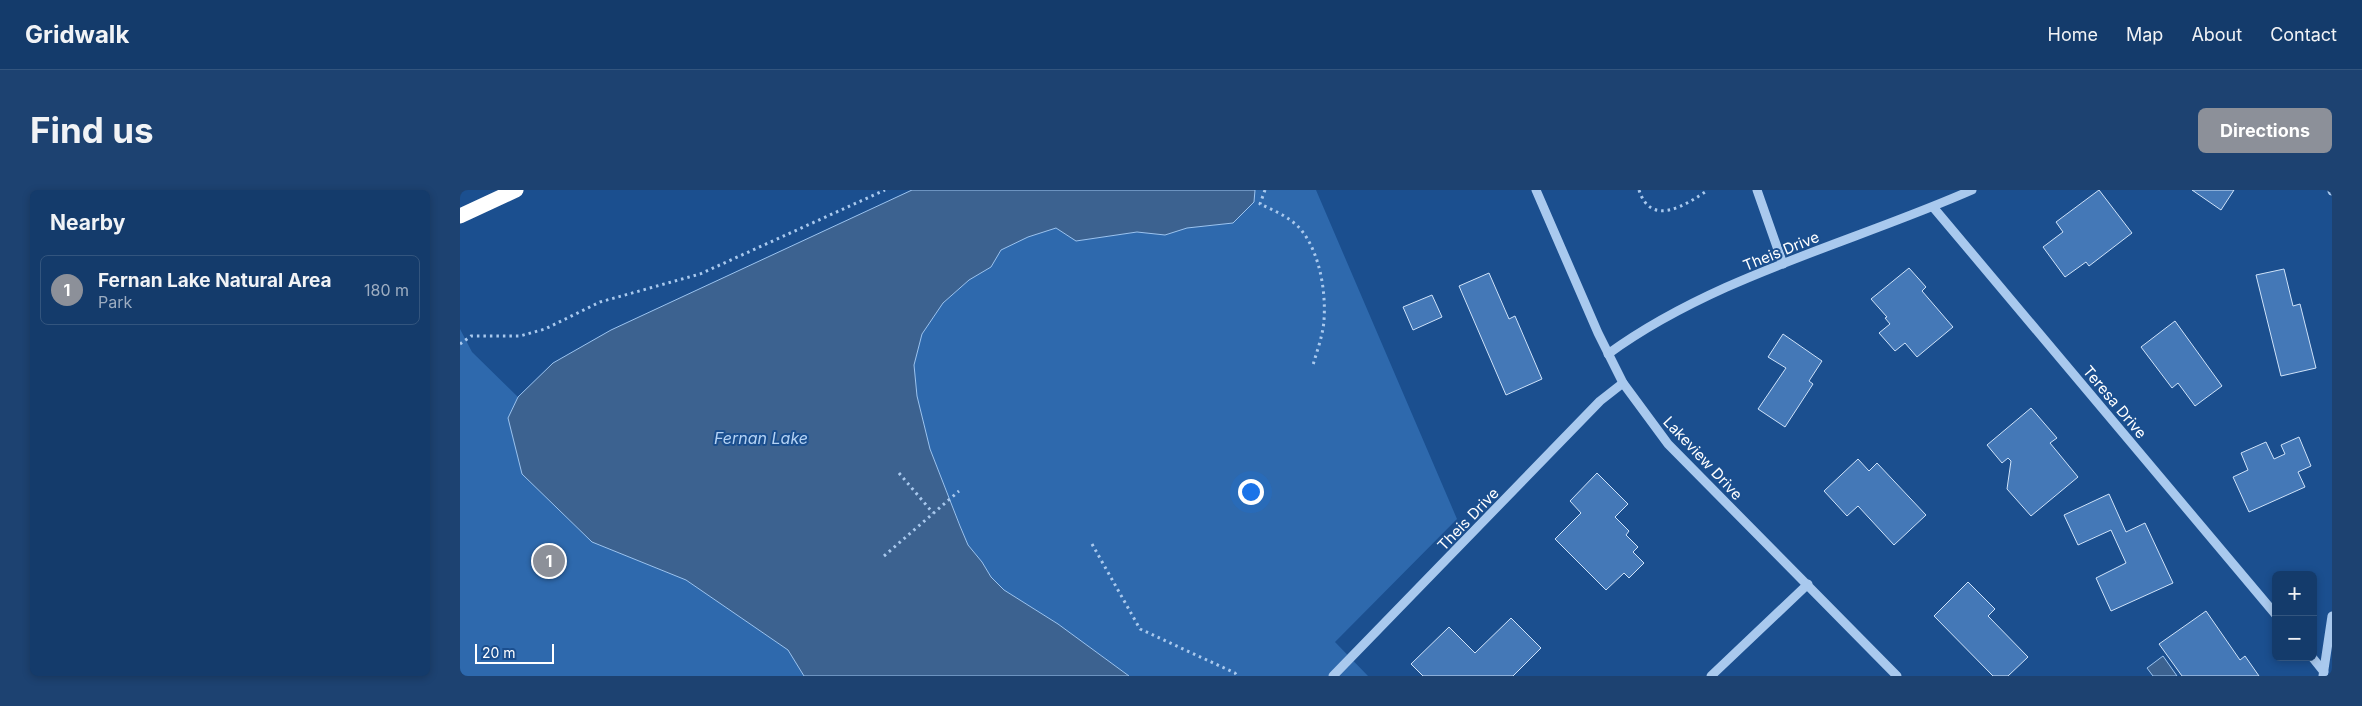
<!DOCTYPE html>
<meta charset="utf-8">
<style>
:root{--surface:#143b6b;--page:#1d4271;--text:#f1f3f6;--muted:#9dadc1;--line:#33557e;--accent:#8c9099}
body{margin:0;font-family:Inter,sans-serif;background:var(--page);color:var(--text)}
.controls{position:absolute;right:15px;bottom:15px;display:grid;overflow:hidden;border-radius:8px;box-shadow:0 2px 8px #0003}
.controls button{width:45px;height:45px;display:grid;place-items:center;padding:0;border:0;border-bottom:1px solid var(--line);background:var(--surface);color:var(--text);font:25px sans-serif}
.scale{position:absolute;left:15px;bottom:12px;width:79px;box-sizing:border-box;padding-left:5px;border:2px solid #fff;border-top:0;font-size:14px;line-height:18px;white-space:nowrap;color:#fff;-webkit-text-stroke:4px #1b4f8f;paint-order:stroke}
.you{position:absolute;left:790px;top:301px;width:18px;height:18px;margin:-12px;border:4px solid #fff;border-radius:50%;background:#1a73e8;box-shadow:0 0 0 8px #1a73e833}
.badge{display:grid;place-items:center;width:32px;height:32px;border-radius:50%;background:var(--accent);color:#fff;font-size:16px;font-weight:700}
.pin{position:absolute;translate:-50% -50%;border:2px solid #fff;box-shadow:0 1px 5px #0006}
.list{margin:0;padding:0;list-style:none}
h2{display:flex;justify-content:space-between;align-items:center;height:65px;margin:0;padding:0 20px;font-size:21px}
h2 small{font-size:16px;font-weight:400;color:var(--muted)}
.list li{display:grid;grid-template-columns:32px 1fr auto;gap:15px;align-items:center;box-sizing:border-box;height:70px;margin:0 10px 10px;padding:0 10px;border:1px solid var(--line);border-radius:8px}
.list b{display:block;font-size:19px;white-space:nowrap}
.list p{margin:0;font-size:16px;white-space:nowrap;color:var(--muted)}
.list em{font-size:16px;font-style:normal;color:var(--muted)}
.map{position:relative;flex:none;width:1872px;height:486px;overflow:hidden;border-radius:8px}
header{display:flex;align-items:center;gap:30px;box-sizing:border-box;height:70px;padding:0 25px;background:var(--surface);border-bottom:1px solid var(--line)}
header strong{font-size:24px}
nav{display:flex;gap:28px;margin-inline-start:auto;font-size:18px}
.intro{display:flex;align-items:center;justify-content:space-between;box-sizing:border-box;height:120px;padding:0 30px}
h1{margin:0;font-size:35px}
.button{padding:12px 22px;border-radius:8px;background:var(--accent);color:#fff;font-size:18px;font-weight:700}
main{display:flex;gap:30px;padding:0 30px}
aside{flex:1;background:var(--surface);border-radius:8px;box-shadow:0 2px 8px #0003}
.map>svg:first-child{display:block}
.green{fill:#2e69ad}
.water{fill:#3c6290;stroke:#9cc4f0}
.building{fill:#4478b7;stroke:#cfe3fa}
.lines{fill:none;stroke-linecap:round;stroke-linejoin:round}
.path{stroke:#a9c9ee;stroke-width:3;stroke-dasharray:2.5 4;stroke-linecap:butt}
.minor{stroke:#a9c9ee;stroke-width:9}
.highway{stroke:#fff;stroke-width:15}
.labels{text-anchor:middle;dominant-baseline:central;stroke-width:4;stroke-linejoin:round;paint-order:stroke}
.street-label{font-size:15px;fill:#fff;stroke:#1b4f8f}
.water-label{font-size:16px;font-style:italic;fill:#b5d3f5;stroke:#1b4f8f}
</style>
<header>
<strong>Gridwalk</strong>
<nav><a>Home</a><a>Map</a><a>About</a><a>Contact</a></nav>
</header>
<div class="intro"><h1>Find us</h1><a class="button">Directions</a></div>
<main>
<aside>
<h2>Nearby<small></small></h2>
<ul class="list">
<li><span class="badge">1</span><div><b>Fernan Lake Natural Area</b><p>Park</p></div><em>180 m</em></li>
</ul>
</aside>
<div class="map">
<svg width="1872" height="486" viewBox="0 0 1872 486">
<rect width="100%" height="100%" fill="#1b4f8f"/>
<g class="green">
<path d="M795 0H856L997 329 875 452 908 486H669L598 434 544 400 531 387 522 372 508 355 470 259 457 206 454 175 462 144 483 113 509 90 531 77 541 60 568 47 596 38 616 51 678 42 705 45 727 38 773 33 794 12Z"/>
<path d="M0 139 12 162 58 207 48 228 62 284 132 352 226 390 328 460 344 486H0Z"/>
</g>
<g class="water">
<path d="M452 0H795L794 12 773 33 727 38 705 45 677 42 616 51 596 38 568 47 541 60 531 77 509 90 483 113 462 144 454 175 457 206 470 259 500 336 508 355 522 372 531 387 544 400 598 434 669 486H344L328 460 226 390 132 352 62 284 48 228 58 207 93 173 151 140Z"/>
<path d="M1703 466 1717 486H1693L1687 478Z"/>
</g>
<g class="building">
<path d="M1639 0 1672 43 1629 76 1626 72 1605 87 1583 57 1603 42 1596 32Z"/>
<path d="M1732 0H1774L1761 20Z"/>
<path d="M1449 78 1466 97 1462 101 1493 137 1457 167 1445 153 1435 161 1419 143 1430 134 1425 128 1427 127 1411 109Z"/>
<path d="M1824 79 1833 116 1840 114 1856 178 1821 186 1796 85Z"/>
<path d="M1029 83 1049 129 1055 126 1082 189 1046 205 999 96Z"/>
<path d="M972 105 982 127 953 140 943 117Z"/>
<path d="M1715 131 1762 196 1735 216 1718 193 1712 198 1681 157Z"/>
<path d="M1323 144 1362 171 1349 191 1353 194 1325 237 1298 219 1326 178 1308 167Z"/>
<path d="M1571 218 1597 248 1590 253 1618 287 1571 326 1547 299 1551 271 1548 268 1542 273 1527 255Z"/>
<path d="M1839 247 1851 276 1838 282 1845 297 1789 322 1773 287 1788 280 1781 263 1806 252 1814 269 1825 264 1821 255Z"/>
<path d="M1398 269 1409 281 1417 273 1466 325 1434 355 1398 316 1387 326 1364 301Z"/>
<path d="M1137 283 1168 314 1155 327 1169 341 1166 345 1178 357 1173 362 1184 373 1169 388 1164 383 1146 400 1095 349 1121 323 1110 311Z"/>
<path d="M1649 304 1666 342 1685 333 1713 393 1651 421 1636 388 1666 373 1651 340 1618 355 1604 325Z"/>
<path d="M1508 392 1535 419 1528 426 1568 467 1548 486H1533L1474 426Z"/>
<path d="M1746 421 1780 470 1785 466 1799 486H1722L1699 454Z"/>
<path d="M1051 428 1081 458 1053 486H963L951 474 989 437 1015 463Z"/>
</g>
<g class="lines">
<g class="path">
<path d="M805 0 800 14C815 21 832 28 842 41 860 64 866 102 864 130 863 145 857 161 853 175"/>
<path d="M1179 0C1191 38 1226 15 1248 0"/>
<path d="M0 154 11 146H60L85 139 140 112 240 84 425 0"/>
<path d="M439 283 473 323"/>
<path d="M632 354 680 439 775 483 777 486"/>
<path d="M424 366 499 301"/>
</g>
<g class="minor">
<path d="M1076 0 1138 143 1163 193 1208 254 1437 486"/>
<path d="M1297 0 1323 74"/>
<path d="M1872 0V1"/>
<path d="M1473 17 1816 425"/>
<path d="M1148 164C1255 86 1392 53 1512 0"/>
<path d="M1852 467 1864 482"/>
<path d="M873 486 1140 211 1163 193"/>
<path d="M1251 486 1348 394"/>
<path d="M1863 486 1872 426"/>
</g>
<path class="highway" d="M0 26 56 0"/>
</g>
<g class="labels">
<g class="street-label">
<text transform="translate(1321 61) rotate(-22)">Theis Drive</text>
<text transform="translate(1655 212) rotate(50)">Teresa Drive</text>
<text transform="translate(1243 268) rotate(47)">Lakeview Drive</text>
<text transform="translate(1008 329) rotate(-46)">Theis Drive</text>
</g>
<g class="water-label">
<text x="301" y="248">Fernan Lake</text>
</g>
</g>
</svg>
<div class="controls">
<button>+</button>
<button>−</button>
</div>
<div class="scale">20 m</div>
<div class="you"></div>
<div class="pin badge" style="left:89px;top:371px">1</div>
</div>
</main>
